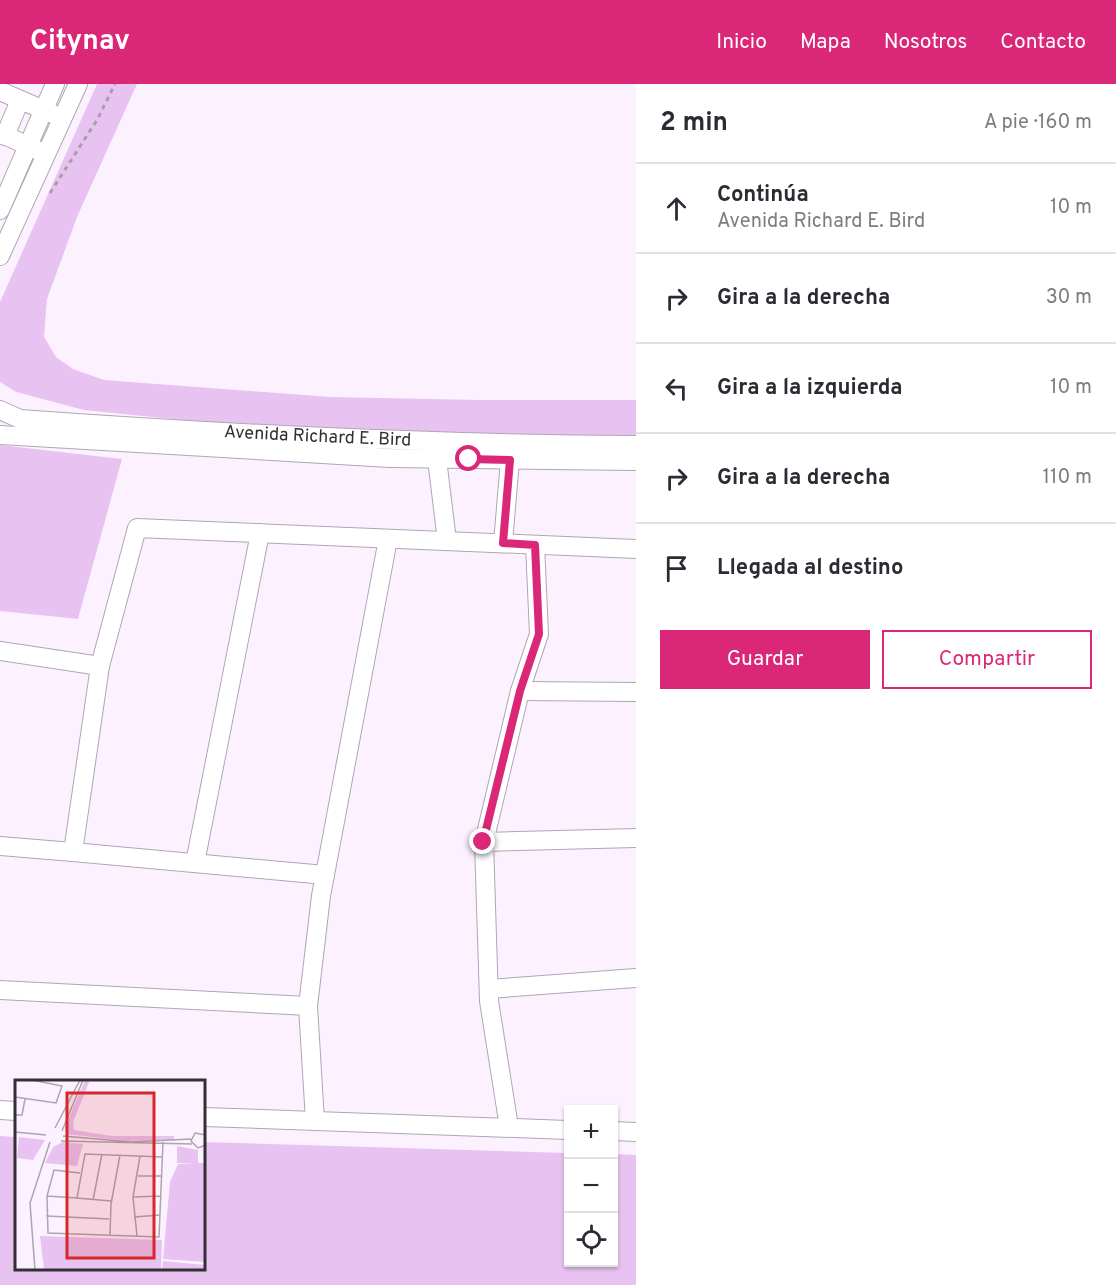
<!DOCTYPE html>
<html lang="es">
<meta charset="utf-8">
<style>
:root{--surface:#fff;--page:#f7f7f7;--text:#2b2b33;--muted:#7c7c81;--line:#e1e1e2;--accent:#db2777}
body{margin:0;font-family:Overpass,sans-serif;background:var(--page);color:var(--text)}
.controls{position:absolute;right:18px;bottom:18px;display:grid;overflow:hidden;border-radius:0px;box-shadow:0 2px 4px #0004}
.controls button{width:54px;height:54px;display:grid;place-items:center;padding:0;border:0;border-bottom:2px solid var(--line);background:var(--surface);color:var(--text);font:30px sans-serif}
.stop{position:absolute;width:18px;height:18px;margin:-14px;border:4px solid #db2777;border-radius:50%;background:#fff}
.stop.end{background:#db2777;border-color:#fff;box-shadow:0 2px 6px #0008}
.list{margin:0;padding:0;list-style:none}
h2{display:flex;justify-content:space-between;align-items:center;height:78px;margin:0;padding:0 24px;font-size:26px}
h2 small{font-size:20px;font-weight:400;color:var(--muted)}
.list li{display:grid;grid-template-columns:39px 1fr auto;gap:18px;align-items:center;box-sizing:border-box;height:90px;padding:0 24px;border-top:2px solid var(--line)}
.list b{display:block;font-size:22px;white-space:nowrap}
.list p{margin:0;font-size:20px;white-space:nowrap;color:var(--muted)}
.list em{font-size:20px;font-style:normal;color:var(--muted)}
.actions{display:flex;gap:12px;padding:18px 24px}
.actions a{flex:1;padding:14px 0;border:2px solid var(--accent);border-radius:0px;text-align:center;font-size:21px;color:var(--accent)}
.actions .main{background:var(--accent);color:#fff}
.icon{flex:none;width:33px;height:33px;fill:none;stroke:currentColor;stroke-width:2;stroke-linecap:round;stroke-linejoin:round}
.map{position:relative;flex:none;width:636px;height:1201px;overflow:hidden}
header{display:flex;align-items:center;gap:36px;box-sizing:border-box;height:84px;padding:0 30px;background:var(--accent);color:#fff}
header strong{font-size:28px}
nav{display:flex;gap:33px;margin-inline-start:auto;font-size:21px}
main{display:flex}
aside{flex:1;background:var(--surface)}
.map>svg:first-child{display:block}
.green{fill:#e8c3f1}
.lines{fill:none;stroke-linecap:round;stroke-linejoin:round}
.minor-casing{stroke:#b1a5b4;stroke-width:20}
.path{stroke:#a69fa8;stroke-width:3;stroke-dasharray:4.5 4.5;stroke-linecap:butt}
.minor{stroke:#fff;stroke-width:18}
.route{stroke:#db2777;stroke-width:8}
.labels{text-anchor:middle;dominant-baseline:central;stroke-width:5;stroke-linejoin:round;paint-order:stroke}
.street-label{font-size:18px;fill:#332f34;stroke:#fff}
.inset-road{fill:none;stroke:#aca4ae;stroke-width:1.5}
.view{fill:#d62828;fill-opacity:0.15;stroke:#d62828;stroke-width:3}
.inset-edge{fill:none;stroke:#332f34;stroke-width:3}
</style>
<header>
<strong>Citynav</strong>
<nav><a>Inicio</a><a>Mapa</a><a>Nosotros</a><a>Contacto</a></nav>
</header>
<main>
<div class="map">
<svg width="636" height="1201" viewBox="0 0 636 1201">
<rect width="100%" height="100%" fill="#fcf2ff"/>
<g class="green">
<path d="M97 0H137L77 133 47 215 44 253 56 273 73 285 104 296 331 313 480 316H636V352L431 349 192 337 84 326 16 308 0 298V218Z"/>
<path d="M0 361 122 375 78 535 0 527Z"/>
<path d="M0 1052 16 1053V1184H204V1058L568 1069V1178H614V1070L636 1071V1201H0Z"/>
</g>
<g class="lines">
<g class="minor-casing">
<g id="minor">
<path d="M0 7 53 30"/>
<path d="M0 49 37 66"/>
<path d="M5 52 20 16"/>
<path d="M0 126 55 0"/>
<path d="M0 172 78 0"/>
<path id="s1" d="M0 326 20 335C226 350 430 360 636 361"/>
<path d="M0 351 390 374 636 377"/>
<path d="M437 375 447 457"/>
<path d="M503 459 510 376"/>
<path d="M0 567 100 582"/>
<path d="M520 607 636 608"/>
<path d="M484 758 636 754"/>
<path d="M0 762 73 768"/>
<path d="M195 779 260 449"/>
<path d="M325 791 73 768 100 582 137 444 636 465"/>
<path d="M489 905 636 894"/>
<path d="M0 906 308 922"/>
<path d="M0 1026 16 1027"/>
<path d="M204 1033 568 1046"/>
<path d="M315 1037 308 922 321 812 388 455"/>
<path d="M509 1043 489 917 484 758 520 607 539 550 535 461"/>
<path d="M614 1047 636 1048"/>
</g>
</g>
<path class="path" d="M50 109 97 36 115 0"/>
<use href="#minor" class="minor"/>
</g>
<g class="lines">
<path class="route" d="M469 375 510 376 503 459 535 461 539 550 520 607 483 758"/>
</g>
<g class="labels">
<g class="street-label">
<text stroke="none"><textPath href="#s1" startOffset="320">Avenida Richard E. Bird</textPath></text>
</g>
</g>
<g transform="translate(15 996)">
<rect width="190" height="190" fill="#fcf2ff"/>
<path d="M70 0H75L58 42 59 50 97 56H159V60L111 61 51 54 50 47ZM4 57 30 60 18 80 2 78ZM48 62 68 64 62 86 30 83 38 67ZM162 66 183 70V83H190V182L148 179 155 102 163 84 180 83H162ZM25 156 147 160 146 190H29ZM148 181 190 185V190H147Z" fill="#e8c3f1"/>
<path class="inset-road" d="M0 17 41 23 47 6 17 0M0 35H7L10 19M40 48 65 0M47 51 68 0M0 52 31 55M191 55 180 53 176 61 183 68 191 65M48 56 116 62 176 59M46 61 177 64M65 93 39 90 32 116 33 153 144 157 148 62M123 96H147M32 116 62 118M118 117 146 116M78 120 87 74M96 121 62 118 70 74 148 77M31 136 94 139M119 137 145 135M95 155 96 124 105 75M122 156 118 117 125 76M20 190 15 123 35 62"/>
<path class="view" d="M52 13H139V178H52Z"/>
<rect width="190" height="190" class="inset-edge"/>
</g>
</svg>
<div class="controls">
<button>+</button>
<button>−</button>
<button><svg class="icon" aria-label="locate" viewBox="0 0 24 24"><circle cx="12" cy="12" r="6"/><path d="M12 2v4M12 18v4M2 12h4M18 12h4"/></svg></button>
</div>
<div class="stop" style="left:469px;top:375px"></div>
<div class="stop end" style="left:483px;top:758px"></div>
</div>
<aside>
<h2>2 min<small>A pie · 160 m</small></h2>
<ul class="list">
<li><svg class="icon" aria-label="ahead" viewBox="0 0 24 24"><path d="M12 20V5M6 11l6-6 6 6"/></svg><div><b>Continúa</b><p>Avenida Richard E. Bird</p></div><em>10 m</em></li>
<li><svg class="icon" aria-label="right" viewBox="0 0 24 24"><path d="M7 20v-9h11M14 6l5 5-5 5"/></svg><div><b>Gira a la derecha</b></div><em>30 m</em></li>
<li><svg class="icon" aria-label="left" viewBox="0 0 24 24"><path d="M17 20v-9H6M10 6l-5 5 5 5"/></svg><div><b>Gira a la izquierda</b></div><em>10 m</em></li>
<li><svg class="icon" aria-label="right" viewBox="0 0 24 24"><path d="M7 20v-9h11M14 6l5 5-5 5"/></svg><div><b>Gira a la derecha</b></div><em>110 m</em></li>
<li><svg class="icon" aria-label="arrive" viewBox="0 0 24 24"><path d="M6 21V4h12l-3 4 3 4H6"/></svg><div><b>Llegada al destino</b></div></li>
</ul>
<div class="actions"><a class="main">Guardar</a><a>Compartir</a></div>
</aside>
</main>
